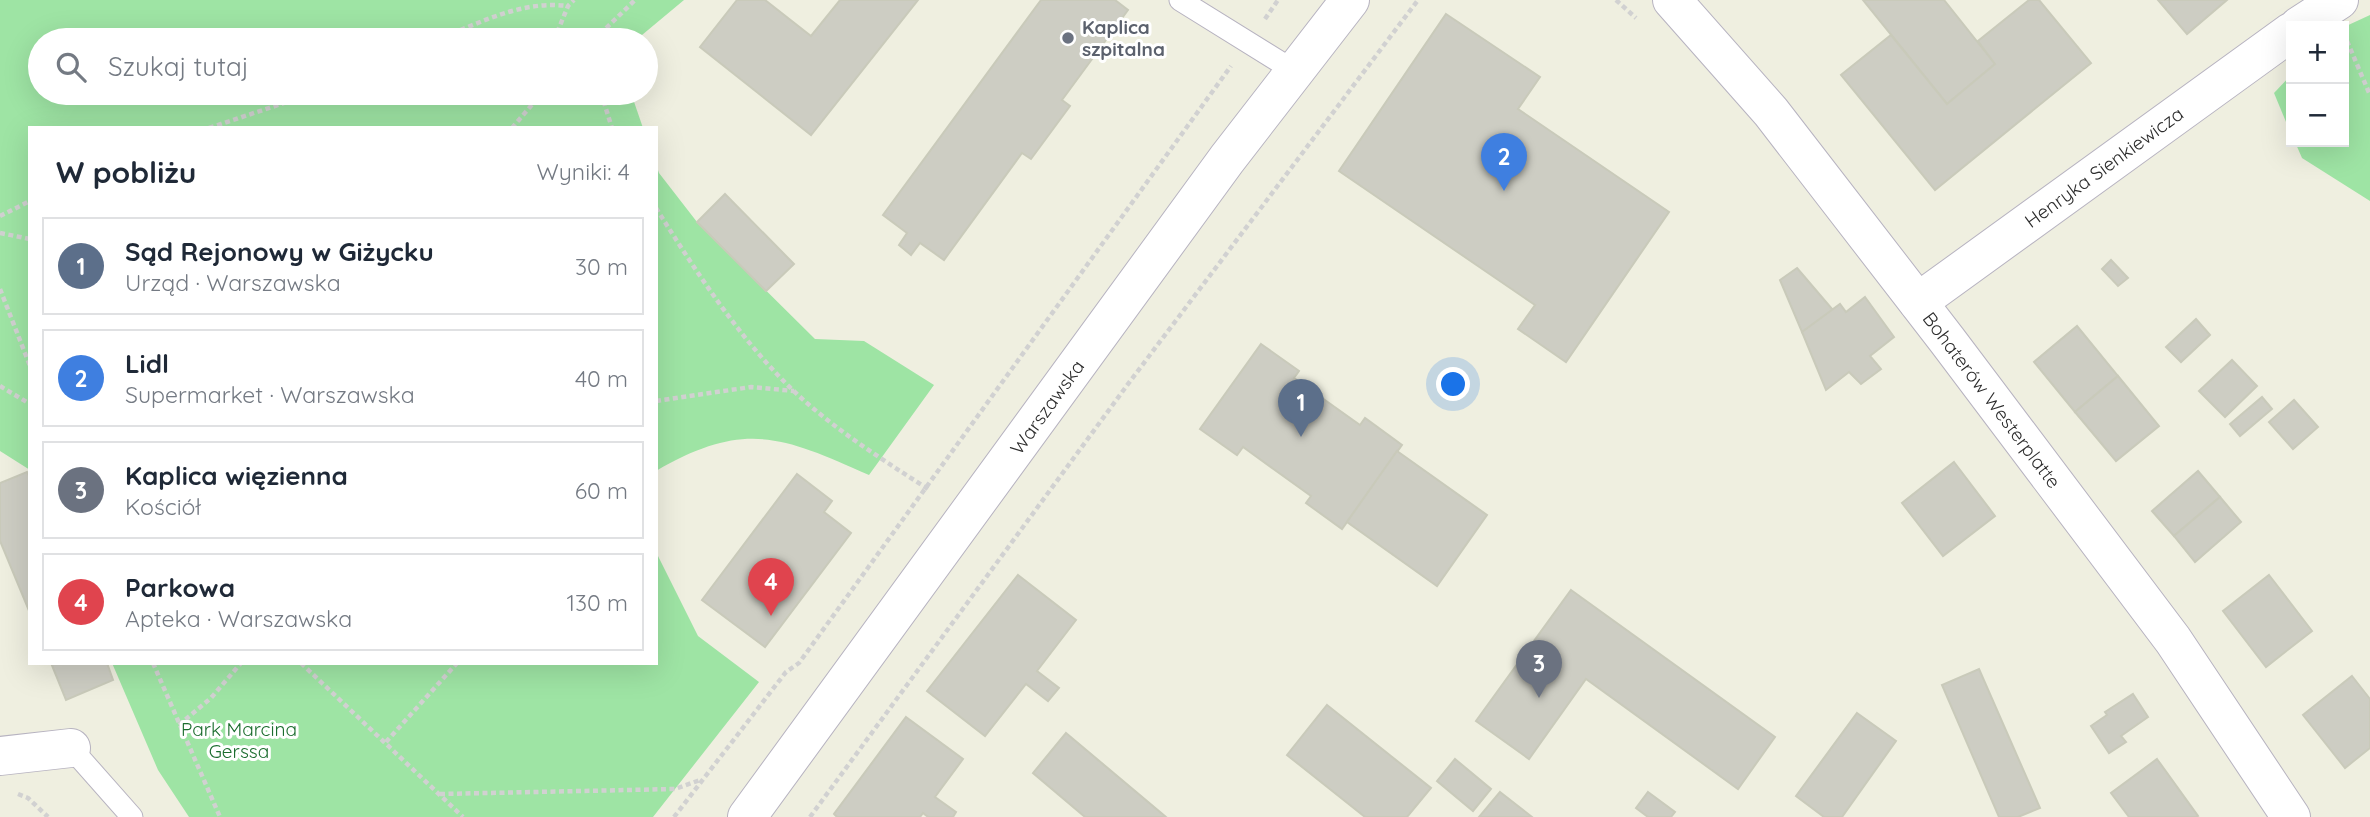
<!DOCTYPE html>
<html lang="pl">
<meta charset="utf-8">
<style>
:root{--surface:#fff;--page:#f6f6f7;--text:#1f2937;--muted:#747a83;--line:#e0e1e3;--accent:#db2777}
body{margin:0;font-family:Quicksand,sans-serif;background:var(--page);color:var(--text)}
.controls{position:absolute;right:21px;top:21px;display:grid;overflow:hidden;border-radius:0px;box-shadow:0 7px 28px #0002}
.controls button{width:63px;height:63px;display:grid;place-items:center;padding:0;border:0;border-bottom:2px solid var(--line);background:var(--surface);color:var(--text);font:35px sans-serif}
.you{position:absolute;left:1454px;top:385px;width:24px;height:24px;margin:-18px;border:5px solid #fff;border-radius:50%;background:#1a73e8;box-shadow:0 0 0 10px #1a73e833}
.badge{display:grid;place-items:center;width:46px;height:46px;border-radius:50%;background:var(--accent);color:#fff;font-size:23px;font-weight:700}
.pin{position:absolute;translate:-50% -58px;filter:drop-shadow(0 2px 4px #0008)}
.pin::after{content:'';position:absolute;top:37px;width:24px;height:21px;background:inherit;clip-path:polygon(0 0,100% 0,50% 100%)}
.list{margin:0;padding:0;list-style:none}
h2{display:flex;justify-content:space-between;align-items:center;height:91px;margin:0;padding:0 28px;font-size:30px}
h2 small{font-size:23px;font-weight:400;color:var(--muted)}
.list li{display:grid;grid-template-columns:46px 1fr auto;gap:21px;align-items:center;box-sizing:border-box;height:98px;margin:0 14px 14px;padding:0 14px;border:2px solid var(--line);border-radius:0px}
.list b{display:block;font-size:26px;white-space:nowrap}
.list p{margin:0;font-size:23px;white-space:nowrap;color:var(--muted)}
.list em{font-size:23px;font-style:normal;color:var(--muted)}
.icon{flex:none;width:38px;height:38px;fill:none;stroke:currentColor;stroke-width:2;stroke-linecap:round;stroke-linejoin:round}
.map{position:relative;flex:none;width:2370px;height:817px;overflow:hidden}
.search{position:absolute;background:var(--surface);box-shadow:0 7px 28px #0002;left:28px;top:28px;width:630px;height:77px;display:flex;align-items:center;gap:18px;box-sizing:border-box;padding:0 24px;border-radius:38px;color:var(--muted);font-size:26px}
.panel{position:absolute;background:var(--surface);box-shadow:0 7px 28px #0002;left:28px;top:126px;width:630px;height:539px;border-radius:0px}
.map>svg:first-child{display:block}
.green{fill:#9ee4a4}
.building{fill:#cdcdc3;stroke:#c9caba;stroke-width:2}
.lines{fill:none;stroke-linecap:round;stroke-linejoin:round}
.service-casing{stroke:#b7b3c0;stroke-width:23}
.minor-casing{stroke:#b7b3c0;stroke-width:40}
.tertiary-casing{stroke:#b7b3c0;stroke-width:40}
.path{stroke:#d1d1d1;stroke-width:4.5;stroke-dasharray:5 3.5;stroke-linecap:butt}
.service{stroke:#fff;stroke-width:21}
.minor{stroke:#fff;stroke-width:38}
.tertiary{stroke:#fff;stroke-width:38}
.worship-dot{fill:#6b7280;stroke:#fff;stroke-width:2.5}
.labels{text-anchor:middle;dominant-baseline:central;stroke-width:6;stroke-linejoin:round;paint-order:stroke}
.worship-label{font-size:19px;font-weight:bold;fill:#5b616d;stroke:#fff;text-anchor:start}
.street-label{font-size:19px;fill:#2d2d2d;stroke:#fff}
.park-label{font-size:19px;fill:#1b6d2e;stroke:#fff}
</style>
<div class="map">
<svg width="2370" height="817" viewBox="0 0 2370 817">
<rect width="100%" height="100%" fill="#efefe0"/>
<g class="green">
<path d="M0 0H684L636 40H40V93H631L643 128H30V470L0 451Z"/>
<path d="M2370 15V201L2302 158 2295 142H2344V27Z"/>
<path d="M2291 75V134L2274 93Z"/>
<path d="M656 164 659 173 697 222 815 339 864 341 934 385 869 475C782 436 744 420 656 471Z"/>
<path d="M656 552 698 636 759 682 653 817H189L158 770 112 663H656Z"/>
</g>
<g class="building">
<path d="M737 0H765L811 36 840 0H918L811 135 700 47Z"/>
<path d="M1041 0H1115L1128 10 1062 100 1070 106 1031 159 1022 153 944 260 920 243 911 255 899 245 907 233 883 215Z"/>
<path d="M1863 0H1944L1995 64 1947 104Z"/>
<path d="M2029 0H2039L2091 63 1935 190 1841 75 1891 35 1947 104 1995 64 1978 41Z"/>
<path d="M2158 0H2227L2187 34Z"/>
<path d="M1446 14 1540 77 1518 109 1669 212 1566 362 1518 329 1535 305 1339 171Z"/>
<path d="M725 194 794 264 766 291 697 222Z"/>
<path d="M2111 260 2128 278 2118 286 2102 269Z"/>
<path d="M1797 268 1833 310 1802 332 1780 280Z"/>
<path d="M1865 297 1894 337 1870 356 1881 369 1861 384 1849 372 1826 390 1802 332 1840 304 1846 312Z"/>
<path d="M2196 319 2210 335 2181 362 2166 347Z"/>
<path d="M2077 326 2118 376 2075 412 2034 362Z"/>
<path d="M1261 344 1299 371 1294 378 1360 425 1365 418 1402 445 1342 529 1306 503 1311 496 1243 447 1237 455 1200 429Z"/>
<path d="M2232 360 2257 386 2225 417 2199 391Z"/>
<path d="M2118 376 2159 426 2116 461 2075 412Z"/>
<path d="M2262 397 2272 409 2240 436 2230 424Z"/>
<path d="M2294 400 2318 427 2293 449 2269 422Z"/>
<path d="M1397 451 1487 515 1437 586 1347 522Z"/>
<path d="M1954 462 1995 516 1943 556 1902 503Z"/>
<path d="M2198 471 2220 497 2174 536 2152 511Z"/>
<path d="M27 472 30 478V613L0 541V483Z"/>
<path d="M797 474 832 501 824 512 851 533 765 647 702 600Z"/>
<path d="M2220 497 2241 522 2195 562 2174 536Z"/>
<path d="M1018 575 1076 620 1037 671 1059 688 1048 701 1026 684 985 736 927 691Z"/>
<path d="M2269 575 2312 631 2266 667 2223 611Z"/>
<path d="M1571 590 1775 737 1738 789 1586 679 1529 759 1476 721Z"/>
<path d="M51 663H107L113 680 66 700Z"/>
<path d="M1979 669 2040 808 2018 817H1999L1942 685Z"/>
<path d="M2352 676 2370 699V748L2345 768 2303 715Z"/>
<path d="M2133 694 2148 717 2121 736 2126 742 2109 753 2091 726 2107 715 2105 712Z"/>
<path d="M1327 705 1431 788 1407 817H1365L1287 755Z"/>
<path d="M1857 713 1896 741 1842 817H1824L1796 796Z"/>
<path d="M906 717 963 759 935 797 956 812 953 817H928L923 813 920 817H837L834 814Z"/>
<path d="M1066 733 1166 817H1085L1033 773Z"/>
<path d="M1455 759 1491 789 1473 811 1437 781Z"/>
<path d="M2157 759 2198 816 2196 817H2129L2111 793Z"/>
<path d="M1500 792 1532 817H1479Z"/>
<path d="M1648 792 1675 812 1671 817H1648L1636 808Z"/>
</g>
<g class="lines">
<g class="service-casing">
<g id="service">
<path d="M1180 0 1296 72"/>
<path d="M71 748 132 817"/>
</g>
</g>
<g class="minor-casing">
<g id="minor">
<path d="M1672 0 1771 112 1947 340 2173 640 2291 817"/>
<path d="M2299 26 2339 0"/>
<path d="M1918 302 2291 32"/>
<path d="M0 756 71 748"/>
</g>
</g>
<g class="tertiary-casing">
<path id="tertiary" d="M747 817 1227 159 1350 0"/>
</g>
<g class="path">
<path d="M1616 0 1636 18"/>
<path d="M1265 19 1278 0"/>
<path d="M437 40C479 23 522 0 568 6"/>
<path d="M554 40 568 6 574 0"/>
<path d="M594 40 635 0"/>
<path d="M2347 41 2370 95"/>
<path d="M601 93 612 128"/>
<path d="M209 128 314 93"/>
<path d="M512 128 542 93"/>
<path d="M656 208C697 273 742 343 798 395 837 431 883 460 928 489"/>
<path d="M0 216 30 201"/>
<path d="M0 233 30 239"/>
<path d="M0 289 30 366"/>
<path d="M0 386 30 404"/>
<path d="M656 401 751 387 794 391"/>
<path d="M153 663 220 817"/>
<path d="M301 663 463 817"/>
<path d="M179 725 211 698 241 663"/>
<path d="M386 742 457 663"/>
<path d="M18 794 28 798 48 817"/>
<path d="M440 794 675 789 700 780"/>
<path d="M674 817 786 672 799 663 1231 66"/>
<path d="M810 817 1131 380 1418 0"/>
</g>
<use href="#service" class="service"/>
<use href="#minor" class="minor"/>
<use href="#tertiary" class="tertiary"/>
</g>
<circle class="worship-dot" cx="1068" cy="38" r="7"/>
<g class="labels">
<g class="worship-label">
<text x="1082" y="27">Kaplica<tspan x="1082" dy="22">szpitalna</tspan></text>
</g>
<g class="street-label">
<text transform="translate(2104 167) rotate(-36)">Henryka Sienkiewicza</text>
<text transform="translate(1992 400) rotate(53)">Bohaterów Westerplatte</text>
<text transform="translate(1047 407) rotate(-54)">Warszawska</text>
</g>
<g class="park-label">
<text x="239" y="729">Park Marcina<tspan x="239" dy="22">Gerssa</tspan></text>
</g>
</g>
</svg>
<div class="controls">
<button>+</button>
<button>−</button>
</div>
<div class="you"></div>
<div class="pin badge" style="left:1301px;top:437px;background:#5c6f8a">1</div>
<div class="pin badge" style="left:1504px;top:191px;background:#3f7fe0">2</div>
<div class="pin badge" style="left:1539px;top:698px;background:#6b7280">3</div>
<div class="pin badge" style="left:771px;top:616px;background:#e0444e">4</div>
<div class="search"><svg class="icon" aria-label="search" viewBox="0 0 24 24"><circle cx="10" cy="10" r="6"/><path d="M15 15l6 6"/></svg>Szukaj tutaj</div>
<section class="panel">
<h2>W pobliżu<small>Wyniki: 4</small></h2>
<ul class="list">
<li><span class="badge" style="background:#5c6f8a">1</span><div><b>Sąd Rejonowy w Giżycku</b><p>Urząd · Warszawska</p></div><em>30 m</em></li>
<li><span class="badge" style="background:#3f7fe0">2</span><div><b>Lidl</b><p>Supermarket · Warszawska</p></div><em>40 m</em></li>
<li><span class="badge" style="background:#6b7280">3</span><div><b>Kaplica więzienna</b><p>Kościół</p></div><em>60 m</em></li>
<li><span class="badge" style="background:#e0444e">4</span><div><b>Parkowa</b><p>Apteka · Warszawska</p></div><em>130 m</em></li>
</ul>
</section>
</div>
